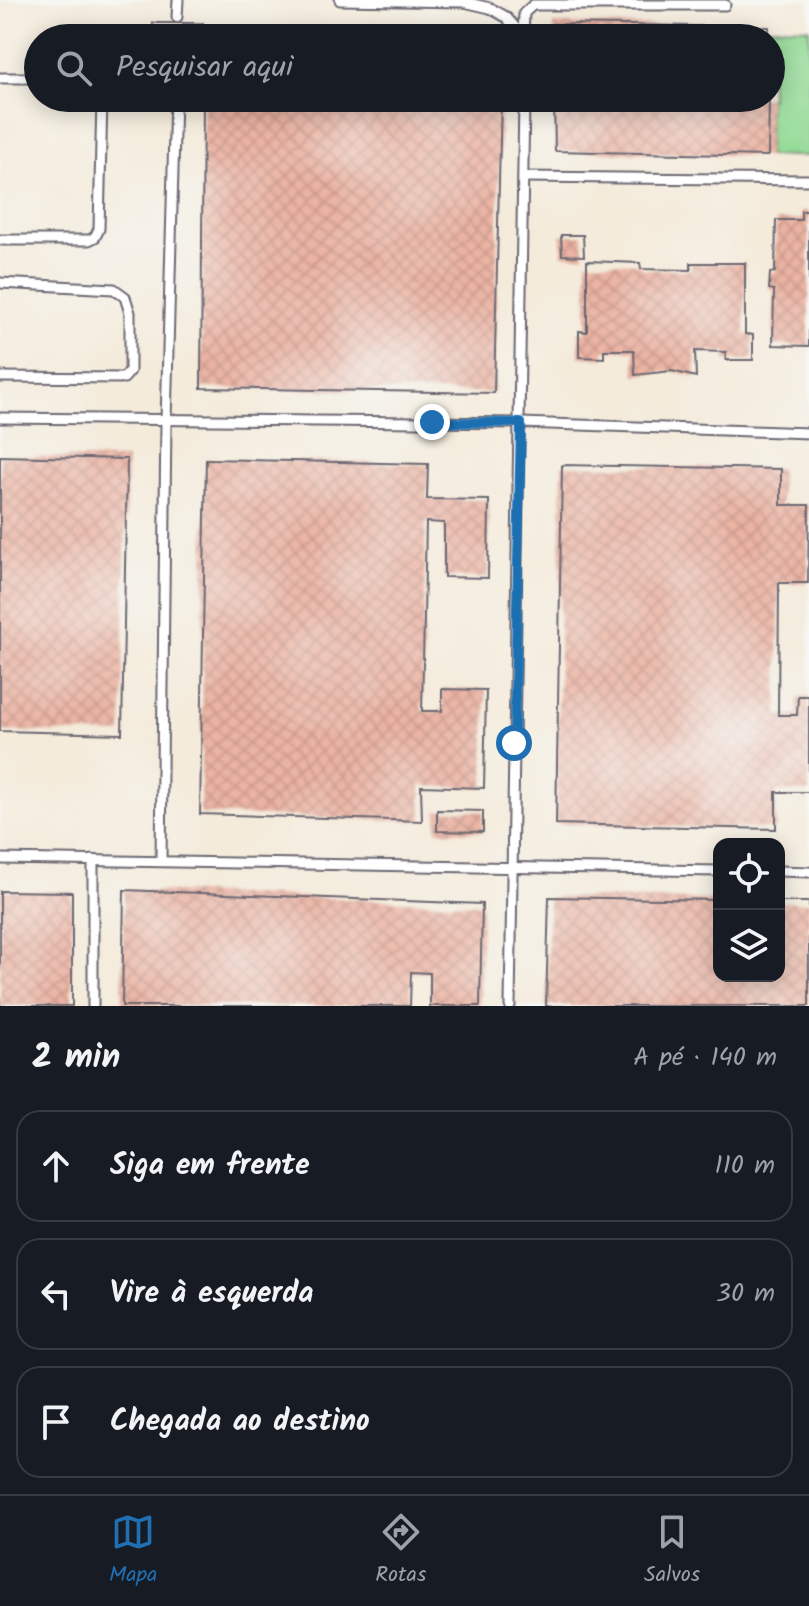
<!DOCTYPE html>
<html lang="pt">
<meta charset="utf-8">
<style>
:root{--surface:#171b24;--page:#20242c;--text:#f1f3f6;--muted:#9ea1a6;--line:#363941;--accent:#1f6fb2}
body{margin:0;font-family:Kalam,sans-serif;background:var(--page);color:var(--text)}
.controls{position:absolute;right:24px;bottom:24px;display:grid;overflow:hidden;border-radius:16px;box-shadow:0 4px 20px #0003}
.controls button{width:72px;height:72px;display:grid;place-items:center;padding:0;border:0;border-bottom:2px solid var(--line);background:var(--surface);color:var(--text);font:40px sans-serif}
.stop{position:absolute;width:24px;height:24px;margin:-18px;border:6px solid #1f6fb2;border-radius:50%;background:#fff}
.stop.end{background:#1f6fb2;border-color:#fff;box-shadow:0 2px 8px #0008}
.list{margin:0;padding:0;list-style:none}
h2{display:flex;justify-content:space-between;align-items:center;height:104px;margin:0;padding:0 32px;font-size:34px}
h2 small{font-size:26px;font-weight:400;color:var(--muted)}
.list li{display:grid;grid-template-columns:52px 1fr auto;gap:24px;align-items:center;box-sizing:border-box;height:112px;margin:0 16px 16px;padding:0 16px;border:2px solid var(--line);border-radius:24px}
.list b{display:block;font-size:30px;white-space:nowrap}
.list em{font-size:26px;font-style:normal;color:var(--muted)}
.icon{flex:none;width:44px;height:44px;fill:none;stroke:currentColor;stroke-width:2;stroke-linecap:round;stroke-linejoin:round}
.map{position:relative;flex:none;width:809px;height:1006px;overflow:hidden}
.search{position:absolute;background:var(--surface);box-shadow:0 4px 20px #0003;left:24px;right:24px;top:24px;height:88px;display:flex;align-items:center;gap:20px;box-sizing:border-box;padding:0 28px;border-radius:44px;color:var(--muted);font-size:30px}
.sheet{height:488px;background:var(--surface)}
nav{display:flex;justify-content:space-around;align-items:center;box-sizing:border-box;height:112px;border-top:2px solid var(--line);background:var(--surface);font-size:22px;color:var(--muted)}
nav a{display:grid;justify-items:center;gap:4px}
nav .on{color:var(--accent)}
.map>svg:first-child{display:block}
.green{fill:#93da95;stroke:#5a7e68;stroke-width:2}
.building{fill:url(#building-cross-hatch)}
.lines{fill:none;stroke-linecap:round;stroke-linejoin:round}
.lane-casing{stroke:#6c6873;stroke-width:13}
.lane{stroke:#fff;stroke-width:9}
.route{stroke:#1f6fb2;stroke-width:10}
</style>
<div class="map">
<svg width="809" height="1006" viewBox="0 0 809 1006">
<defs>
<pattern id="building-cross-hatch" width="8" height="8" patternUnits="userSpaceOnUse" patternTransform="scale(2)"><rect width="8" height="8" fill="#ebb3a3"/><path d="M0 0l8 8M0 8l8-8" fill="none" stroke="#c99a8d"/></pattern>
</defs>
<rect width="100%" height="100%" fill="#f6f6f2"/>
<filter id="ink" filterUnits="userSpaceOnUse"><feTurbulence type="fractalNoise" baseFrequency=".0125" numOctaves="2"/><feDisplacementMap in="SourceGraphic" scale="16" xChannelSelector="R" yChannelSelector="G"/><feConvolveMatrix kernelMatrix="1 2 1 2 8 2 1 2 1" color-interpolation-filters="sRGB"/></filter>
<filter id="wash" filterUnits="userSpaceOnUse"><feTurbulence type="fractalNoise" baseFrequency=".006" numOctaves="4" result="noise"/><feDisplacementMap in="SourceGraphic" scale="32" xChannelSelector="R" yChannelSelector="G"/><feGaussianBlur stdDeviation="1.8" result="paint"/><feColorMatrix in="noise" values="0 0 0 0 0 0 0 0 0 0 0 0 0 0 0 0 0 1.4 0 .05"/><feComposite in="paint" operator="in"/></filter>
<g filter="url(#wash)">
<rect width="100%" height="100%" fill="#f4ebdb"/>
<path class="green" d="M769 27 809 28V156H768L769 98H771Z"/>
<g id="blocks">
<g class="building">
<rect x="153" y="23" width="50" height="15"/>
<path d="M553 24 769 27V38H553Z"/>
<path d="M203 98H501L494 393 201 388Z"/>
<path d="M554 98H769L768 156 555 151Z"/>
<path d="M801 211H809V346L773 345 774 290 769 289 770 273 775 272 776 220H801Z"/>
<path d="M561 235H583L584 256 562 255Z"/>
<path d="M587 261 640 263 641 269 691 270V263H745V334L753 335V360H726V352L695 351 696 377 672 371 635 375 634 350H604V358L579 357V331L587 332Z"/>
<path d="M0 456 127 459 122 734 0 731Z"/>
<path d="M206 459 428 464 427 499 489 500 488 578 444 577V523L426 522 422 711H442V689L486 690 484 788 421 786 422 821 200 814Z"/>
<path d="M562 465 781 469V505H809L808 583H779L778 715H797L798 696H809V792H776V829L556 824Z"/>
<path d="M437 810 483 811V832L437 831Z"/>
<path d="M124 890 482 904 480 1006H430V973L411 972 410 1006H122Z"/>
<path d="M0 891 72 892V1006H0Z"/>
<path d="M549 897 719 900V976H779V902H809V1006H546Z"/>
</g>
</g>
</g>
<g filter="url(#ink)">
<use href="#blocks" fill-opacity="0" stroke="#6c6873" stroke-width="2"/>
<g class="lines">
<g class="lane-casing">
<g id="lane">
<path d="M340 0 464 2 490 8 506 17 522 35"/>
<path d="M177 17 178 0"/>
<path d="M523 37 524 13 533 5H725"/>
<path d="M0 78H38"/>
<path d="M524 177 809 180"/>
<path d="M0 240H89L95 237 99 229 102 98"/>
<path d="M0 283 114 289 125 297 130 313V371L124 378 0 377"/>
<path d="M0 418 521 423 809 433"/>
<path d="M0 859 719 871"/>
<path d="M161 861 166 421 175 98"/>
<path d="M779 871 809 872"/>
<path d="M93 1006V860"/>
<path d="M510 1006 524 98"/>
</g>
</g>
<use href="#lane" class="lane"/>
</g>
</g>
<g class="lines" filter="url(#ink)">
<path class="route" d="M432 422 521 423 514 743"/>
</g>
</svg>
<div class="controls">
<button><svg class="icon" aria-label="locate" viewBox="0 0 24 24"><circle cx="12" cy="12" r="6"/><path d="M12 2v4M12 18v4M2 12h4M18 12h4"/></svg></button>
<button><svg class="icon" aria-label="layers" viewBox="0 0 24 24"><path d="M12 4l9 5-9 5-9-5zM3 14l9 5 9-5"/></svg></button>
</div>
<div class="stop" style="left:514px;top:743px"></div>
<div class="stop end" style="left:432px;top:422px"></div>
<div class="search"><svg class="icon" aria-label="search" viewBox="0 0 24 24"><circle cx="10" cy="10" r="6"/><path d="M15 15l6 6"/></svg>Pesquisar aqui</div>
</div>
<section class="sheet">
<h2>2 min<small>A pé · 140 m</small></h2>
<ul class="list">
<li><svg class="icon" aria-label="ahead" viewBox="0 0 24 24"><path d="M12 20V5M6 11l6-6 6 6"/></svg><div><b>Siga em frente</b></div><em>110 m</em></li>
<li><svg class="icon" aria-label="left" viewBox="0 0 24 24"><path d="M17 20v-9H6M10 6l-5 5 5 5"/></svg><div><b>Vire à esquerda</b></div><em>30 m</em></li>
<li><svg class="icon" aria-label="arrive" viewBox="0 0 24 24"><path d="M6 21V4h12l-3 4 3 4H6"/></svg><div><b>Chegada ao destino</b></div></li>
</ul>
</section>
<nav>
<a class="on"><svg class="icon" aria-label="map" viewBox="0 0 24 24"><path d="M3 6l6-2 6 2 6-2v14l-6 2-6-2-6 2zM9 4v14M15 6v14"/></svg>Mapa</a>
<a><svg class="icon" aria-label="directions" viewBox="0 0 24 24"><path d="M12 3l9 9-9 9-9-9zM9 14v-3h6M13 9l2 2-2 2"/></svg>Rotas</a>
<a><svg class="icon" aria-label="saved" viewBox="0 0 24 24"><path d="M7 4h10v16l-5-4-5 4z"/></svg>Salvos</a>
</nav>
